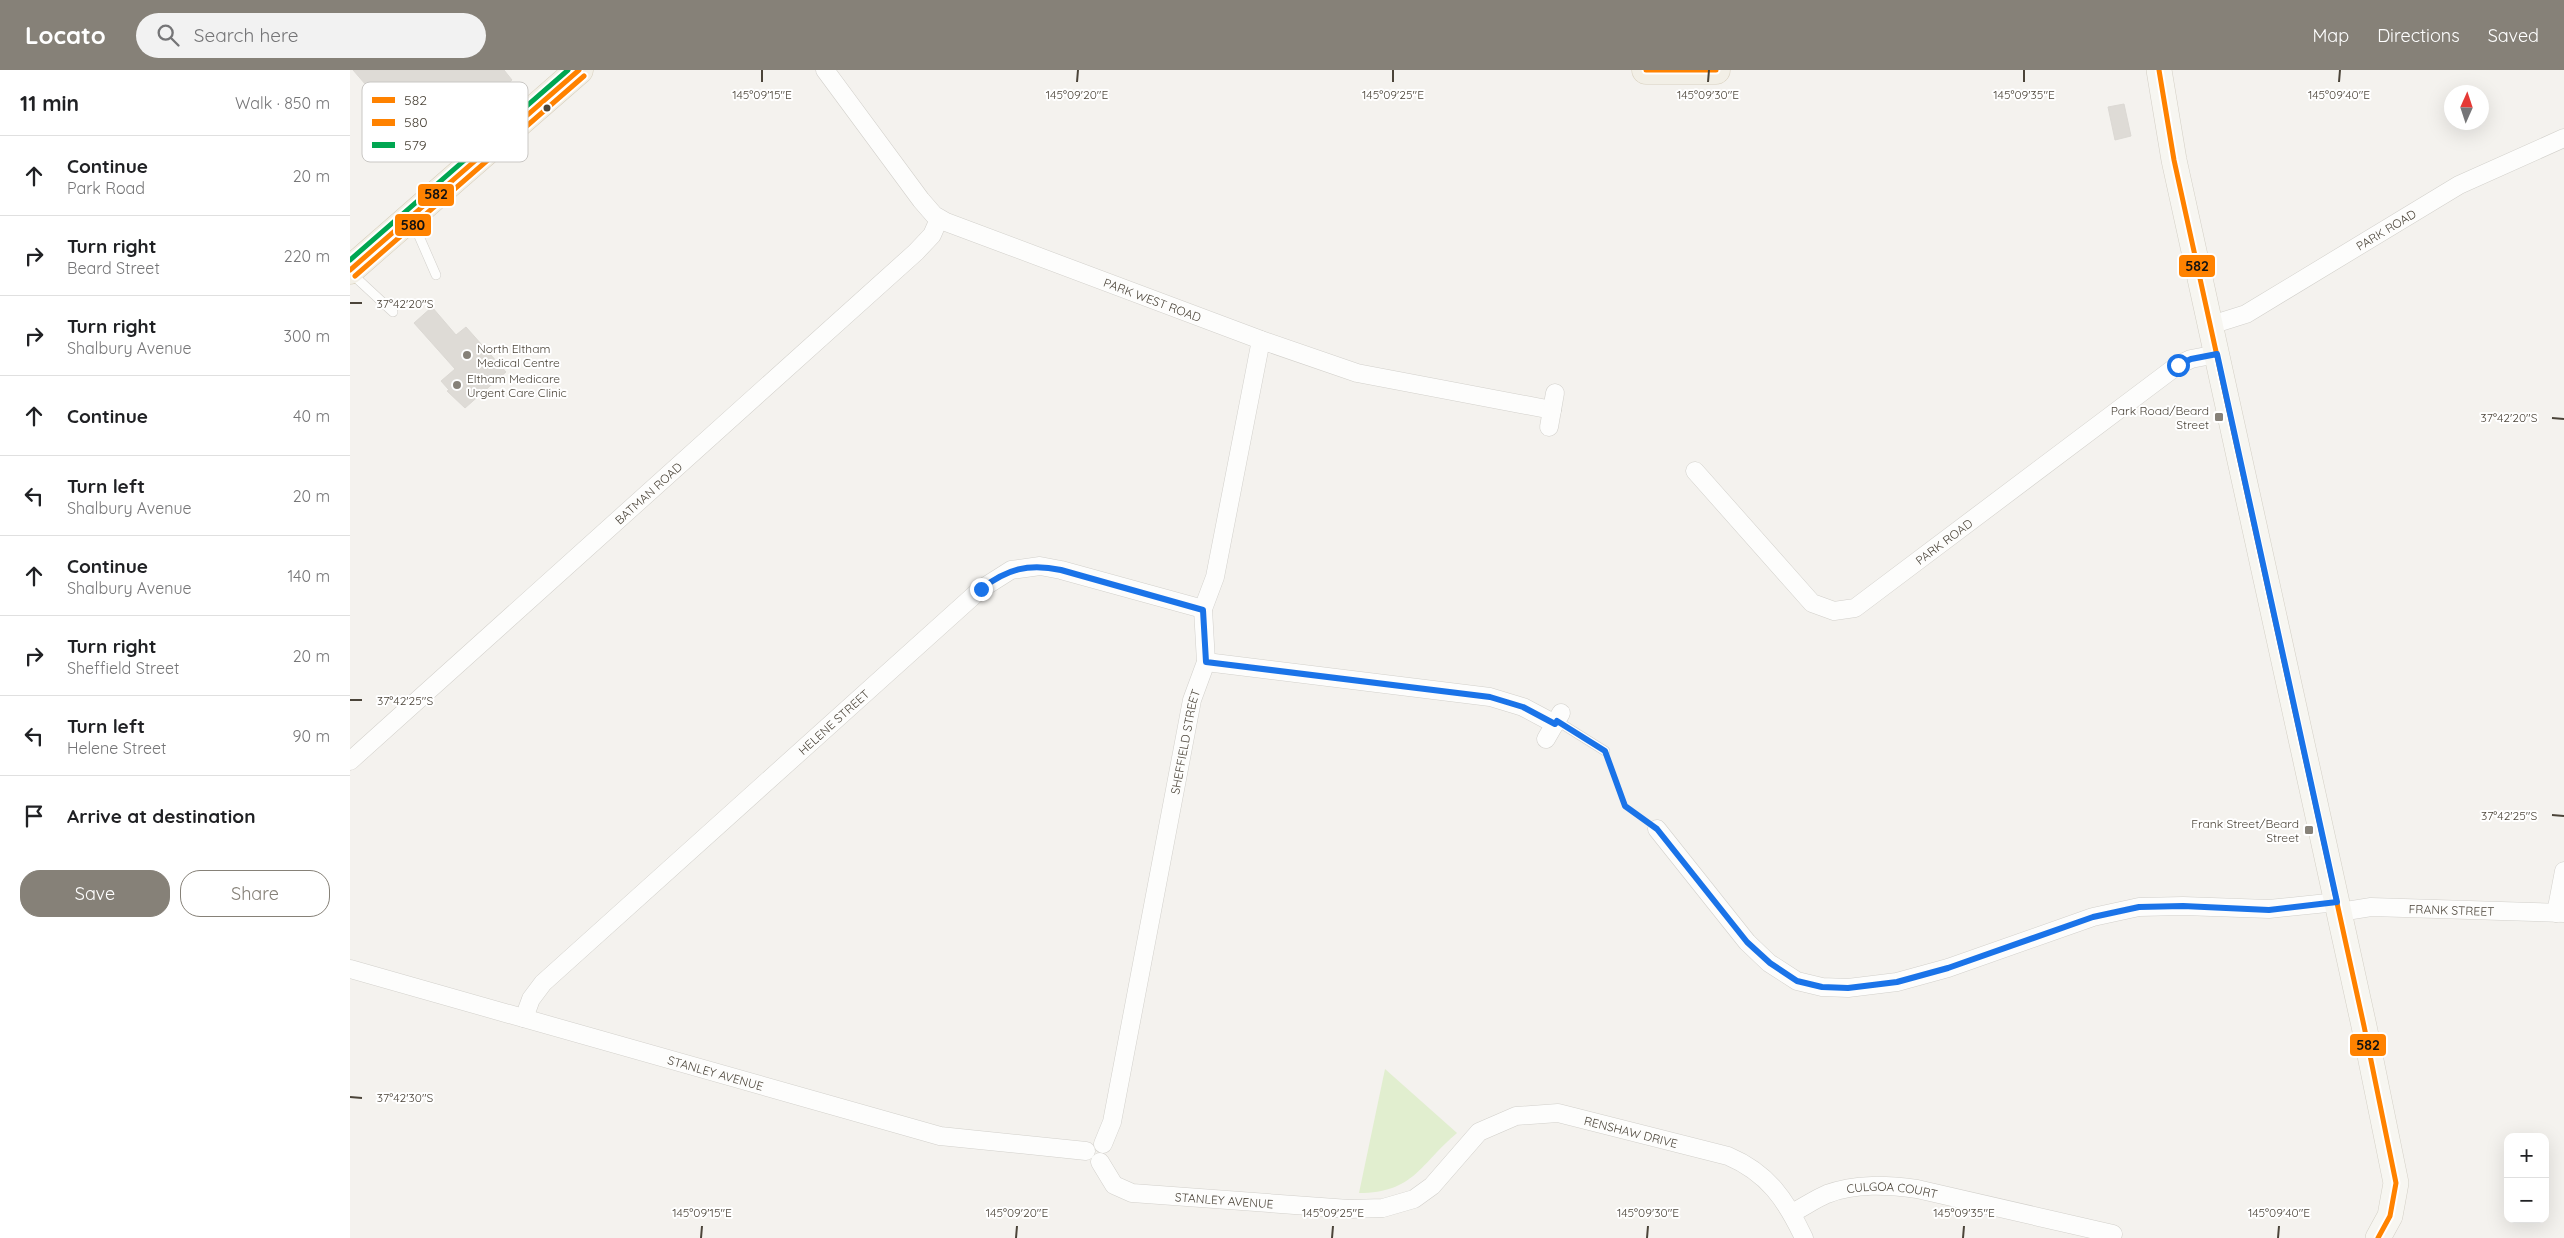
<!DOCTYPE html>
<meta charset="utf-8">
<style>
:root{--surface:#fff;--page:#f2f2f2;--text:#202124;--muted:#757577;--line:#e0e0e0;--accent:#868178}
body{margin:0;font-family:Quicksand,sans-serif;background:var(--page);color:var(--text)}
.controls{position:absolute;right:15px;bottom:15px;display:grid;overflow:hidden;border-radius:10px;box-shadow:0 5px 20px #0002}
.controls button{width:45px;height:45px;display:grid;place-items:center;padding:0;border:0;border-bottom:1px solid var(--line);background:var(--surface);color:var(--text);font:25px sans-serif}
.compass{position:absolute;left:2094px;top:15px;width:45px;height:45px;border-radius:50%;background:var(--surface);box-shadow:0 5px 20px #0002;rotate:3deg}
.stop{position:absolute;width:15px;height:15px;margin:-11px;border:4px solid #1a73e8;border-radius:50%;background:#fff}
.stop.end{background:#1a73e8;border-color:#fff;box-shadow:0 1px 5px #0008}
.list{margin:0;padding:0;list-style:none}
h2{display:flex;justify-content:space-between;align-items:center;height:65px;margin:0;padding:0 20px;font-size:21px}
h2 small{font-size:16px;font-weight:400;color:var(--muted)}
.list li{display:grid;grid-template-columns:32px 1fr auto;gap:15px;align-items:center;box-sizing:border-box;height:80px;padding:0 20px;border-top:1px solid var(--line)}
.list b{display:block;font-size:19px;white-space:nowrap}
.list p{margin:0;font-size:16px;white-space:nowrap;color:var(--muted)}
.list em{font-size:16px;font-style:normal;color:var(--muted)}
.actions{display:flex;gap:10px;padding:15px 20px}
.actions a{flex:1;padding:11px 0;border:1px solid var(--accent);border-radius:20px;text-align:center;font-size:18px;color:var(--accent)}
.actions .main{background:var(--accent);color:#fff}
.icon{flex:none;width:28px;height:28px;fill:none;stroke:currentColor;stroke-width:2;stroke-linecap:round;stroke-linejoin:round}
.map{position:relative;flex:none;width:2214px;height:1168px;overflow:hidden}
header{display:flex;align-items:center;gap:30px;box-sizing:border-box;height:70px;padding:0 25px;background:var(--accent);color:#fff}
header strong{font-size:24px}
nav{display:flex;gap:28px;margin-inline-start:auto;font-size:18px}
.search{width:350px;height:45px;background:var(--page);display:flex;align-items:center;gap:12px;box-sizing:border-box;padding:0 18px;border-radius:28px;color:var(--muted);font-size:19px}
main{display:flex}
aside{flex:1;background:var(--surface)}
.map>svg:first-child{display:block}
.green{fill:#e1eecf}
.building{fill:#dedbd6;stroke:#dcd9d4}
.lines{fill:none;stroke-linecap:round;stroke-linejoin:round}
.lane-casing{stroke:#d2d0cb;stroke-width:10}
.street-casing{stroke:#d2d0cb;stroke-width:19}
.secondary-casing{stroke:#d3cfc5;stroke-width:26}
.primary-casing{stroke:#d6cebb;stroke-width:29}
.path{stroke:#d3d2cc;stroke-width:3;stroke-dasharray:2.5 2.5;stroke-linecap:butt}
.lane{stroke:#fdfdfc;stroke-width:9}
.street{stroke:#fdfdfc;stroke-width:18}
.secondary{stroke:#f7f6f1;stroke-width:25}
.primary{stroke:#f2efe6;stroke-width:28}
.bus-1-casing{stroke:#fff;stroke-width:9}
.bus-2-casing{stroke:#fff;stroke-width:9}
.bus-3-casing{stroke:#fff;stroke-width:9}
.bus-1{stroke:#ff8200;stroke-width:5}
.bus-2{stroke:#ff8200;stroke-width:5}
.bus-3{stroke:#00a651;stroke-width:5}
.route{stroke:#1a73e8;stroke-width:6}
.ticks{fill:none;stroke:#4b4439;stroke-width:2}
.bus-dot{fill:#4b4439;stroke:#fff;stroke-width:2}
.poi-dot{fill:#868178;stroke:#fff;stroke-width:2}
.labels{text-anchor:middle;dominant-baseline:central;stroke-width:4;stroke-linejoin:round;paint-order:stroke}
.street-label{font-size:12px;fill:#4b4439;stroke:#fff}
.poi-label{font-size:12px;fill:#4b4439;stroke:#fff;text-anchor:start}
.key{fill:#fff;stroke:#c9c7c4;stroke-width:1}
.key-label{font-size:14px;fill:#4b4439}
.ticks-label{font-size:12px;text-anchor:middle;fill:#4b4439;stroke:#fff;stroke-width:4;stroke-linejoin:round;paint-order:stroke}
.line-badge{stroke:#fff;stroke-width:2}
.pale-badge-label{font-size:14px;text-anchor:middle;font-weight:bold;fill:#111}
</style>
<header>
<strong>Locato</strong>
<div class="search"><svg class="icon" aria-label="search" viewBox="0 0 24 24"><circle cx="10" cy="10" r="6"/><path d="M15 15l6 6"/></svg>Search here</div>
<nav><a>Map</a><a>Directions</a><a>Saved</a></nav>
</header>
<main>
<aside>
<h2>11 min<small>Walk · 850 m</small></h2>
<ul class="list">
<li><svg class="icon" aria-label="ahead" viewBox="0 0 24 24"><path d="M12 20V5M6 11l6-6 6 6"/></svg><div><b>Continue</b><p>Park Road</p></div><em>20 m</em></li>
<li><svg class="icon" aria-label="right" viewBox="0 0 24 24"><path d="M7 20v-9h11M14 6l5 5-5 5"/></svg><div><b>Turn right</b><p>Beard Street</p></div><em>220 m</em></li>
<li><svg class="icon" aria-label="right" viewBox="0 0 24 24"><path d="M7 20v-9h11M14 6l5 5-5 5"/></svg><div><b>Turn right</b><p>Shalbury Avenue</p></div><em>300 m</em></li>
<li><svg class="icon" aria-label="ahead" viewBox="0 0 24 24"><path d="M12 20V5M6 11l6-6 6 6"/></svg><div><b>Continue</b></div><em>40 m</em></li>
<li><svg class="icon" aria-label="left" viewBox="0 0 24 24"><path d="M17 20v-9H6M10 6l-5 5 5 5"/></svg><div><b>Turn left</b><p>Shalbury Avenue</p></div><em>20 m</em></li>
<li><svg class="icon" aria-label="ahead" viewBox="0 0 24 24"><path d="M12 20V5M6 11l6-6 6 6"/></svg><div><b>Continue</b><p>Shalbury Avenue</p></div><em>140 m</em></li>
<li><svg class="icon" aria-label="right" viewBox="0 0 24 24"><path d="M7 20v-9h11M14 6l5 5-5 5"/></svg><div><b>Turn right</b><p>Sheffield Street</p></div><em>20 m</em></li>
<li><svg class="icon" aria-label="left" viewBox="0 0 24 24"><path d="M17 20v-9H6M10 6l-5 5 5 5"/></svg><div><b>Turn left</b><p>Helene Street</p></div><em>90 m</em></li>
<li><svg class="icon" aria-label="arrive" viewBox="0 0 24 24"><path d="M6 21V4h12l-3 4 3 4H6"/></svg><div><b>Arrive at destination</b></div></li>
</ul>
<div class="actions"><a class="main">Save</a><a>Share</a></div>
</aside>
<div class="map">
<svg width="2214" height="1168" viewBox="0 0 2214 1168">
<rect width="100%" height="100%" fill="#f4f2ee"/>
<path class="green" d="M1035 999 1107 1063C1070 1094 1064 1123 1009 1123Z"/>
<g class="building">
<path d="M3 0H154L162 10 135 33 126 22 67 74Z"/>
<path d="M1774 34 1781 66 1765 70 1758 37Z"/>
<path d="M82 237 106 265 116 257 156 302 115 338 97 321 99 320 91 311 105 299 64 253Z"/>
</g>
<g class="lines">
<g class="lane-casing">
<g id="lane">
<path d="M62 150 86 205"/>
<path d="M1 203 43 242"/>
<path d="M1207 651 1255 681"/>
</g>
</g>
<g class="street-casing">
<g id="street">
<path id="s1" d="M475 0 571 130 584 145 596 152 911 270 1007 303 1202 340"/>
<path id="s2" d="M1861 255 1896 244 2109 115 2214 68"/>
<path d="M1199 357 1205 323"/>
<path id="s3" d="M1345 401 1462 533 1484 541 1505 538 1828 295 1841 289 1867 284"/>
<path d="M856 592 1140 627 1173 637 1205 654"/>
<path d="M1196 669 1211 643"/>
<path id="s4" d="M0 691 566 182 582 165 589 149"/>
<path d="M1307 759 1397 872 1419 893 1447 911 1472 917 1498 918 1547 912 1598 898 1743 847 1789 837 1833 836 1919 839 1987 832"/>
<path id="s5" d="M1990 842 2021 837 2214 843"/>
<path d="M2206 843 2214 801"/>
<path id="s6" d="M0 899 590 1066 736 1081"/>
<path id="s7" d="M174 948 181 929 193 913 631 519 661 500 690 496 711 500 853 539"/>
<path id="s8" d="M753 1074 762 1052 842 630 856 592 853 539 865 507 911 270"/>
<path id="s9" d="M750 1092 764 1115 782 1123 999 1139 1033 1138 1064 1129 1082 1116 1129 1062 1166 1046 1208 1043 1378 1086C1418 1103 1436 1130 1454 1168"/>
<path id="s10" d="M1442 1143C1454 1137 1465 1129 1477 1124 1506 1113 1538 1115 1567 1119L1763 1164"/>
</g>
</g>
<g class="secondary-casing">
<path id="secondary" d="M1809 0 1824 90 2014 956 2046 1113 2040 1146 2028 1168"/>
</g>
<g class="primary-casing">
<g id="primary">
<path d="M1296 0H1366"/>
<path d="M0 200 229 0"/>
</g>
</g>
<path class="path" d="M1259 691 1275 736 1294 750"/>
<use href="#lane" class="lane"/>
<use href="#street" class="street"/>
<use href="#secondary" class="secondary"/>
<use href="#primary" class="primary"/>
<g class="bus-1-casing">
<g id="bus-1">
<path d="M1296 0H1366"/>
<path d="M1809 0 1824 90 2014 956 2046 1113 2040 1146 2028 1168"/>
<path d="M0 200 229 0"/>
</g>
</g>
<g class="bus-2-casing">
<path id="bus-2" d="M5 206 234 6"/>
</g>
<g class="bus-3-casing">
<path id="bus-3" d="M0 190 218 0"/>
</g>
<use href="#bus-1" class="bus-1"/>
<use href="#bus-2" class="bus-2"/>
<use href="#bus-3" class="bus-3"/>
</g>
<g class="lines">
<path class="route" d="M631 519C657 499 678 493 711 500L853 540 856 592 1140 627 1173 637 1205 654 1207 651 1255 681 1275 736 1307 759 1397 872 1420 893 1447 911 1472 917 1498 918 1547 912 1598 898 1743 847 1789 837 1833 836 1919 840 1987 832 1867 284 1841 289 1828 295"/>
</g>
<path class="ticks" d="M412 12V0M727 12 728 0M1043 12V0M1358 12 1359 0M1674 12V0M1989 12 1990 0M0 233H12M2202 348 2214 349M0 630H12M2202 745 2214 746M0 1027 12 1028M351 1168 352 1156M666 1168 667 1156M982 1168 983 1156M1297 1168 1298 1156M1613 1168 1614 1156M1928 1168 1929 1156"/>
<circle class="bus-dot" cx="197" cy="38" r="4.5"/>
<g class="poi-dot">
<circle cx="117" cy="285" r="5"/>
<circle cx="107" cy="315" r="5"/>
<rect x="1864" y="342" width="10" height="10" rx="2.5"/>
<rect x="1954" y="755" width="10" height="10" rx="2.5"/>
</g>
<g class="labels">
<g class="street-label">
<text stroke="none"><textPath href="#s2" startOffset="200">PARK ROAD</textPath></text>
<text stroke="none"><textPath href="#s1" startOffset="416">PARK WEST ROAD</textPath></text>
<text stroke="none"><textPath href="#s4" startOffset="401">BATMAN ROAD</textPath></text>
<text stroke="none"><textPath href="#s3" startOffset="332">PARK ROAD</textPath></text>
<text stroke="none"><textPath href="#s7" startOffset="431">HELENE STREET</textPath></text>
<text stroke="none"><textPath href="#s8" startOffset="411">SHEFFIELD STREET</textPath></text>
<text stroke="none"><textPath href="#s5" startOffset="112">FRANK STREET</textPath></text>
<text stroke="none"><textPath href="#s6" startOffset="380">STANLEY AVENUE</textPath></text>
<text stroke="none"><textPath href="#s9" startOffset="582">RENSHAW DRIVE</textPath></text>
<text stroke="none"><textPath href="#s10" startOffset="106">CULGOA COURT</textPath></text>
<text stroke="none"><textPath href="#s9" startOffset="139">STANLEY AVENUE</textPath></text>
</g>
<g class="poi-label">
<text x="127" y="278">North Eltham<tspan x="127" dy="14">Medical Centre</tspan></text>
<text x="117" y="308">Eltham Medicare<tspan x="117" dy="14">Urgent Care Clinic</tspan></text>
<text x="1859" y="340" text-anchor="end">Park Road/Beard<tspan x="1859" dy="14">Street</tspan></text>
<text x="1949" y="753" text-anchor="end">Frank Street/Beard<tspan x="1949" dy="14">Street</tspan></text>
</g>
</g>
<rect x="12" y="12" width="166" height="80" rx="8" class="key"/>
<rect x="22" y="27" width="23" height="6" fill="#ff8200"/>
<rect x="22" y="49" width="23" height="7" fill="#ff8200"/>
<rect x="22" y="72" width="23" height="6" fill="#00a651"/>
<g class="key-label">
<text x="54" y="35">582</text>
<text x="54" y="57">580</text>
<text x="54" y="80">579</text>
</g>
<g class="ticks-label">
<text x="412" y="29">145°09'15"E</text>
<text x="727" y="29">145°09'20"E</text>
<text x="1043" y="29">145°09'25"E</text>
<text x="1358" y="29">145°09'30"E</text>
<text x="1674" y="29">145°09'35"E</text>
<text x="1989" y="29">145°09'40"E</text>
<text x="55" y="238">37°42'20"S</text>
<text x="2159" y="352">37°42'20"S</text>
<text x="55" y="635">37°42'25"S</text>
<text x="2159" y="750">37°42'25"S</text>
<text x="55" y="1032">37°42'30"S</text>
<text x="352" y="1147">145°09'15"E</text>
<text x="667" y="1147">145°09'20"E</text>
<text x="983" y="1147">145°09'25"E</text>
<text x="1298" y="1147">145°09'30"E</text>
<text x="1614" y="1147">145°09'35"E</text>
<text x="1929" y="1147">145°09'40"E</text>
</g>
<g class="line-badge">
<rect x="67" y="113" width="38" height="24" rx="5" fill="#ff8200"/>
<rect x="44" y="143" width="38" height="24" rx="5" fill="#ff8200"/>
<rect x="1828" y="184" width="38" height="24" rx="5" fill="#ff8200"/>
<rect x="1999" y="963" width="38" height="24" rx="5" fill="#ff8200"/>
</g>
<g class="pale-badge-label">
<text x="86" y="129">582</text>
<text x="63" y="160">580</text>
<text x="1847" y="201">582</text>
<text x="2018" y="980">582</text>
</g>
</svg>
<div class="controls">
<button>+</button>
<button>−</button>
</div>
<svg class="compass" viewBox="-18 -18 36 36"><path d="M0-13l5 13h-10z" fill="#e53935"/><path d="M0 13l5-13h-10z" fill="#757577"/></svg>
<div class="stop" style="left:1828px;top:295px"></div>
<div class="stop end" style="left:631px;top:519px"></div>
</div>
</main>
